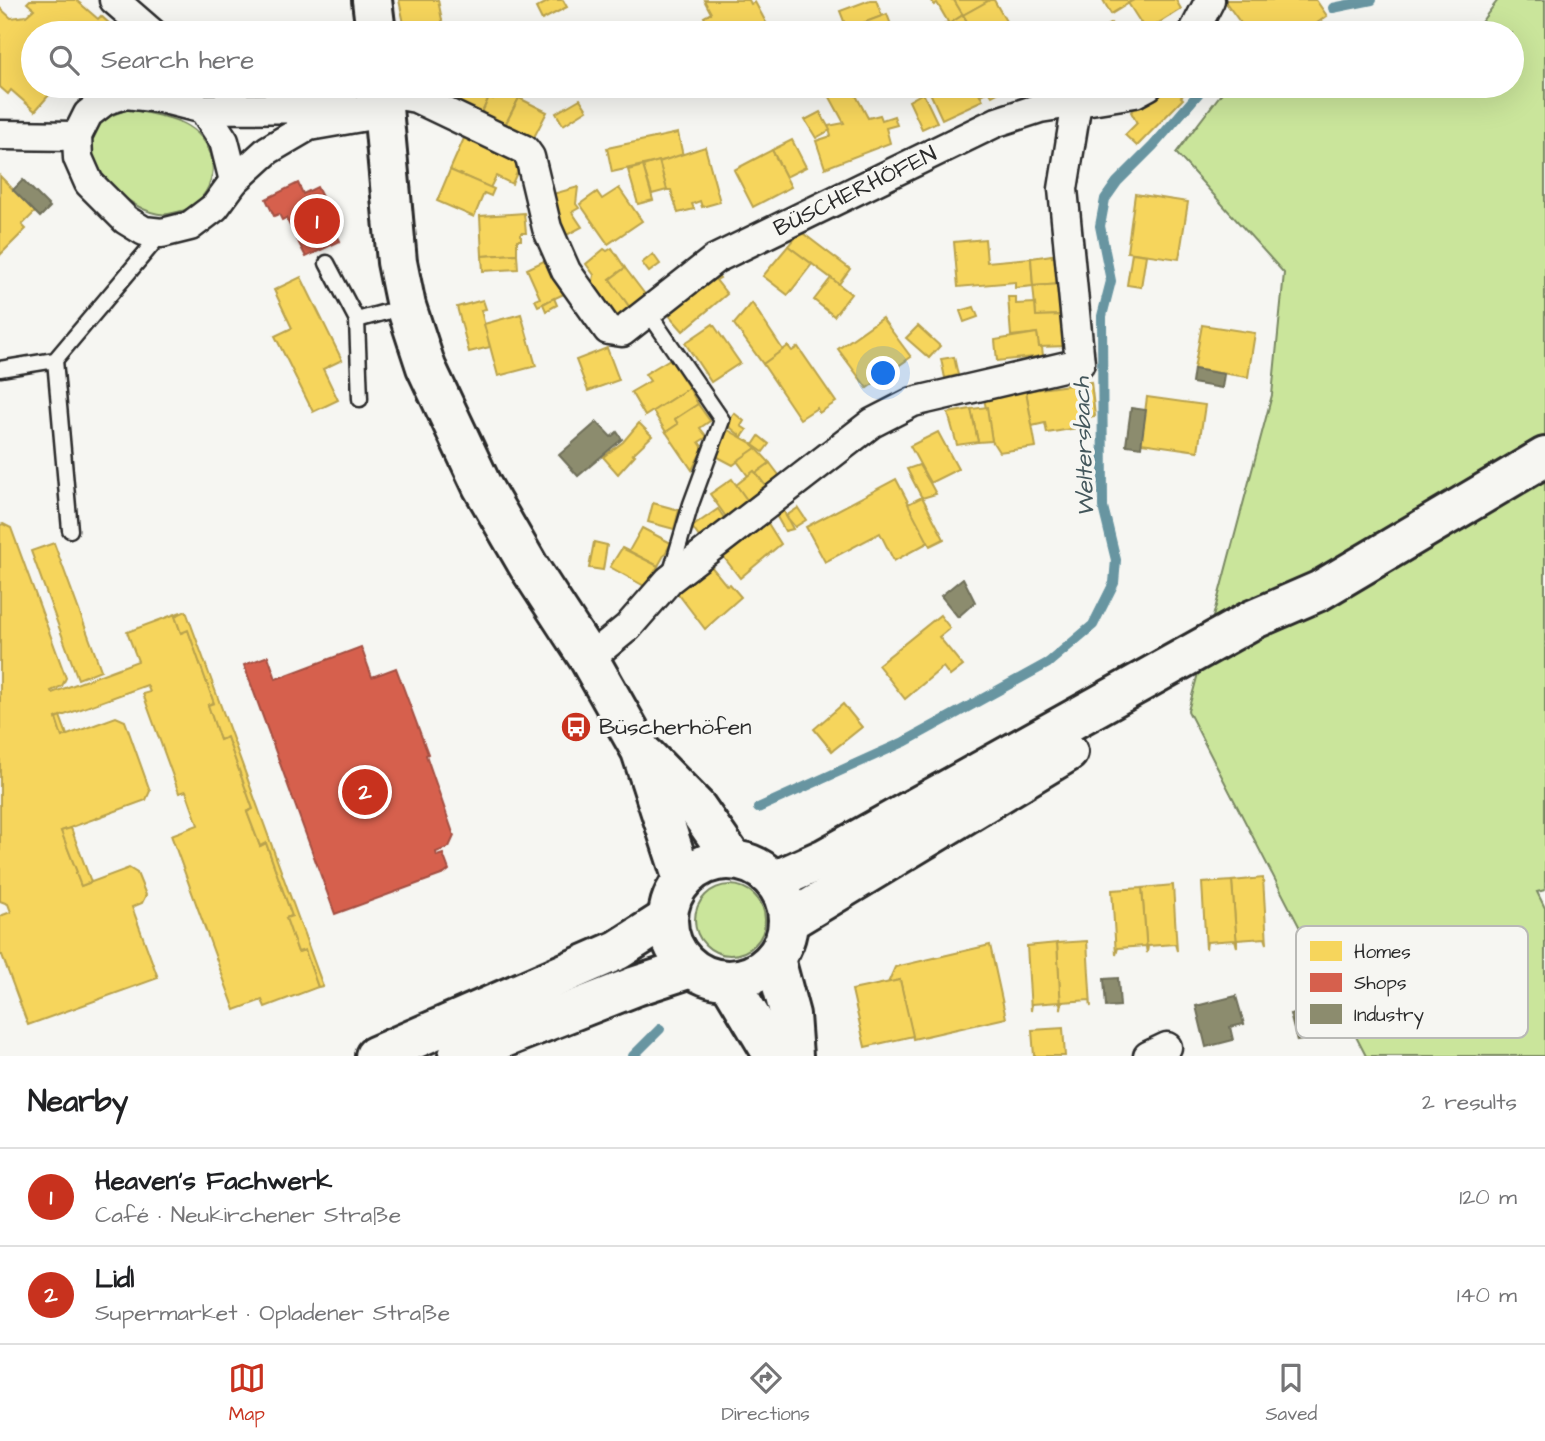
<!DOCTYPE html>
<meta charset="utf-8">
<style>
:root{--surface:#fff;--page:#f6f6f6;--text:#202124;--muted:#757577;--line:#e0e0e0;--accent:#c8321e}
body{margin:0;font-family:"Architects Daughter",sans-serif;background:var(--page);color:var(--text)}
.you{position:absolute;left:884px;top:374px;width:24px;height:24px;margin:-18px;border:5px solid #fff;border-radius:50%;background:#1a73e8;box-shadow:0 0 0 10px #1a73e833}
.badge{display:grid;place-items:center;width:46px;height:46px;border-radius:50%;background:var(--accent);color:#fff;font-size:23px;font-weight:700}
.pin{position:absolute;translate:-50% -50%;border:4px solid #fff;box-shadow:0 2px 7px #0006}
.list{margin:0;padding:0;list-style:none}
h2{display:flex;justify-content:space-between;align-items:center;height:91px;margin:0;padding:0 28px;font-size:30px}
h2 small{font-size:23px;font-weight:400;color:var(--muted)}
.list li{display:grid;grid-template-columns:46px 1fr auto;gap:21px;align-items:center;box-sizing:border-box;height:98px;padding:0 28px;border-top:2px solid var(--line)}
.list b{display:block;font-size:26px;white-space:nowrap}
.list p{margin:0;font-size:23px;white-space:nowrap;color:var(--muted)}
.list em{font-size:23px;font-style:normal;color:var(--muted)}
.icon{flex:none;width:38px;height:38px;fill:none;stroke:currentColor;stroke-width:2;stroke-linecap:round;stroke-linejoin:round}
.map{position:relative;flex:none;width:1545px;height:1056px;overflow:hidden}
.search{position:absolute;background:var(--surface);box-shadow:0 7px 28px #0002;left:21px;right:21px;top:21px;height:77px;display:flex;align-items:center;gap:18px;box-sizing:border-box;padding:0 24px;border-radius:38px;color:var(--muted);font-size:26px}
.sheet{height:287px;background:var(--surface)}
nav{display:flex;justify-content:space-around;align-items:center;box-sizing:border-box;height:98px;border-top:2px solid var(--line);background:var(--surface);font-size:19px;color:var(--muted)}
nav a{display:grid;justify-items:center;gap:4px}
nav .on{color:var(--accent)}
.map>svg:first-child{display:block}
.green{fill:#cae59b;stroke:#7a8863;stroke-width:2}
.homes{fill:#f6d55c;stroke:#b9a24d;stroke-width:2}
.shops{fill:#d6604d;stroke:#a35043;stroke-width:2}
.industry{fill:#8c8c6e;stroke:#6f6f5a;stroke-width:2}
.lines{fill:none;stroke-linecap:round;stroke-linejoin:round}
.stream{stroke:#6895a1;stroke-width:10}
.service-casing{stroke:#2b2b2b;stroke-width:19}
.minor-casing{stroke:#2b2b2b;stroke-width:33}
.secondary-casing{stroke:#2b2b2b;stroke-width:44}
.service{stroke:#f6f6f2;stroke-width:14}
.minor{stroke:#f6f6f2;stroke-width:28}
.secondary{stroke:#f6f6f2;stroke-width:38}
.labels{text-anchor:middle;dominant-baseline:central;stroke-width:7;stroke-linejoin:round;paint-order:stroke}
.street-label{font-size:23px;fill:#2b2b2b;stroke:#f6f6f2}
.poi-label{font-size:23px;fill:#2b2b2b;stroke:#f6f6f2;text-anchor:start}
.water-label{font-size:24px;font-style:italic;fill:#44575c;stroke:#f6f6f2}
.key{fill:#f6f6f2;stroke:#b9b9b6;stroke-width:2}
.key-label{font-size:19px;fill:#2b2b2b}
</style>
<div class="map">
<svg width="1545" height="1056" viewBox="0 0 1545 1056">
<rect width="100%" height="100%" fill="#f6f6f2"/>
<filter id="ink" filterUnits="userSpaceOnUse"><feTurbulence type="fractalNoise" baseFrequency=".0143" numOctaves="2"/><feDisplacementMap in="SourceGraphic" scale="14" xChannelSelector="R" yChannelSelector="G"/><feConvolveMatrix kernelMatrix="1 2 1 2 8 2 1 2 1" color-interpolation-filters="sRGB"/></filter>
<g filter="url(#ink)">
<g class="green">
<path d="M1498 0H1545V890L1537 892 1545 908V1056H1366L1188 711 1272 395 1284 273 1176 153 1227 86H1512V33H1473Z"/>
<path d="M131 109C148 114 172 116 188 126 218 144 222 183 193 206 188 210 180 211 173 213 132 227 39 129 131 109Z"/>
<circle cx="730" cy="920" r="35"/>
</g>
<g class="homes">
<path d="M30 0H76L98 19 101 16 111 25 105 33H33V86H57L35 111 11 90 8 94 0 87V8L11 18 26 16 34 9 27 3Z"/>
<path d="M399 0H438L444 30 428 33H406Z"/>
<path d="M551 0H563L567 7 542 20 536 8Z"/>
<path d="M704 0H749L751 4 755 2 769 28 758 33H713L704 17 711 13Z"/>
<path d="M870 0H876L882 16 847 29 840 11Z"/>
<path d="M934 0H954L963 15 941 29 940 27 948 22 937 3 934 5 932 1Z"/>
<path d="M954 0H990L963 15Z"/>
<path d="M990 0H994L1007 23 989 33H974L963 15Z"/>
<path d="M1103 0H1134L1111 14Z"/>
<path d="M1134 0H1176L1181 9 1146 31 1128 3Z"/>
<path d="M1224 0H1316L1327 16 1303 33H1248Z"/>
<path d="M887 14 894 33H848L847 29Z"/>
<path d="M963 15 974 33H944L941 29Z"/>
<path d="M1007 23 1013 33H989Z"/>
<path d="M1111 23 1118 33H1095Z"/>
<path d="M465 86H494L499 88 493 99 489 97 480 117 456 105Z"/>
<path d="M824 86H851L868 118 880 115 882 120 894 116 897 125 886 128 890 143 825 168 816 141 831 136 828 126 844 123Z"/>
<path d="M927 86H976L983 100 942 119Z"/>
<path d="M976 86H1010L992 96 989 91 980 95Z"/>
<path d="M1165 86H1192L1181 97 1183 99 1137 146 1125 135 1137 123 1131 112 1139 104 1143 107Z"/>
<path d="M499 88 519 98 503 129 480 117 489 97 493 99Z"/>
<path d="M923 93 937 122 922 129 909 101Z"/>
<path d="M519 98 547 112 531 143 503 129Z"/>
<path d="M580 99 587 110 563 125 556 113Z"/>
<path d="M820 112 830 130 816 138 805 120Z"/>
<path d="M678 133 683 156 612 172 607 148Z"/>
<path d="M465 136 522 161 512 184 496 176 490 188 450 170Z"/>
<path d="M792 140 806 167 786 177 772 150Z"/>
<path d="M705 147 720 202 702 207 700 201 692 204 694 209 678 213 671 190H667L659 162Z"/>
<path d="M772 150 791 187 753 207 734 170Z"/>
<path d="M659 161 667 190 652 194 643 166Z"/>
<path d="M643 166 653 200 638 204 628 170Z"/>
<path d="M450 170 494 189 491 196 484 193 474 217 437 201Z"/>
<path d="M0 176 35 212 22 225 26 229 0 255Z"/>
<path d="M578 187 576 204 579 208 572 212 582 227 563 237 553 194Z"/>
<path d="M619 188 642 221 608 244 580 204 597 192 602 199Z"/>
<path d="M1135 194 1188 202 1179 259 1127 252Z"/>
<path d="M524 213 526 233H521V240H517V254L482 256 480 216Z"/>
<path d="M800 231 850 269 839 284 788 246Z"/>
<path d="M985 239 987 262 1031 258 1033 286 1015 288V282L958 287 954 242Z"/>
<path d="M788 246 812 264 788 295 763 276Z"/>
<path d="M612 248 625 268 610 279 631 309 616 320 589 284 593 281 594 275 586 264 604 249 607 251Z"/>
<path d="M1132 253 1146 255 1141 287 1127 285Z"/>
<path d="M517 254 518 269 483 271 482 256Z"/>
<path d="M653 254 660 264 649 272 642 263Z"/>
<path d="M1052 255V257L1059 256 1062 284 1033 286 1031 258Z"/>
<path d="M548 259 564 294 538 306 535 300 540 298 527 269Z"/>
<path d="M625 268 647 297 631 309 610 279Z"/>
<path d="M717 274 720 278 716 280 727 294 683 331 668 314Z"/>
<path d="M301 277 342 360 323 369 338 400 313 412 275 336 292 328 274 290Z"/>
<path d="M831 278 851 294 834 316 814 300Z"/>
<path d="M1062 284 1065 315 1036 316 1033 286Z"/>
<path d="M1008 297H1016V304L1035 303 1036 316 1065 315 1067 346 1039 347 1037 333 1011 336Z"/>
<path d="M554 298 557 305 546 311 543 304Z"/>
<path d="M483 300 486 309 481 310 490 347 469 352 457 307Z"/>
<path d="M752 303 783 350 763 364 734 324Z"/>
<path d="M974 307 978 317 964 322 960 311Z"/>
<path d="M521 314 536 366 498 376 484 324Z"/>
<path d="M882 318 911 357 867 388 838 349Z"/>
<path d="M713 324 740 363 711 382 685 343Z"/>
<path d="M1202 325 1255 333 1248 377 1194 369Z"/>
<path d="M918 326 940 346 929 358 906 338Z"/>
<path d="M1037 333 1039 347H1042L1043 356 997 361 995 340Z"/>
<path d="M788 346 792 351 798 347 836 402 819 413 817 408 800 419 763 364Z"/>
<path d="M607 348 619 380 588 391 576 360Z"/>
<path d="M954 357 958 375 945 378 941 359Z"/>
<path d="M670 359 689 388 645 416 631 392 650 381 645 374Z"/>
<path d="M1091 382 1095 416 1076 419 1077 428 1047 433 1045 423 1032 426 1026 391Z"/>
<path d="M689 388 698 404 675 419 678 424 666 432 653 411Z"/>
<path d="M1026 391 1036 447 999 452 992 441 984 398Z"/>
<path d="M1147 397 1205 405 1198 451 1141 443Z"/>
<path d="M698 404 710 421 700 428 707 437 699 442 703 448 692 470 666 432 678 424 675 419Z"/>
<path d="M987 407 992 441 978 442 971 409Z"/>
<path d="M971 409 978 442 957 445 948 413Z"/>
<path d="M734 413 744 421 741 426 747 430 742 437 726 424Z"/>
<path d="M639 423 652 436 633 454 635 455 618 474 603 457 623 442Z"/>
<path d="M728 430 751 443 756 448 733 465 714 455Z"/>
<path d="M938 432 958 469 930 483 910 446Z"/>
<path d="M759 436 769 444 763 452 753 445Z"/>
<path d="M756 448 770 463 756 473 754 471 748 476 737 461Z"/>
<path d="M770 463 785 483 771 493 756 473Z"/>
<path d="M919 465 930 483 936 494 922 498 907 469Z"/>
<path d="M754 471 771 493 752 507 736 485Z"/>
<path d="M732 479 752 507 731 524 710 494Z"/>
<path d="M896 479 929 542 894 561 880 533 825 562 806 527Z"/>
<path d="M922 497 944 539 930 546 908 504Z"/>
<path d="M653 503 679 510 674 529 648 522Z"/>
<path d="M781 503 786 516 793 529 785 531 773 510Z"/>
<path d="M798 508 806 520 795 527 786 516Z"/>
<path d="M718 509 729 525 704 544 692 527Z"/>
<path d="M764 517 781 544 740 578 719 551Z"/>
<path d="M3 524 11 528 66 678 62 686 51 691 52 693 138 661 127 632 181 612 175 616 181 633 188 630 214 703 208 705 220 740 227 737 253 809 247 812 260 846 266 843 292 916 286 918 298 952 305 950 318 987 265 1007 262 1000 235 1010 171 835 198 825 186 791 179 793 143 694 150 692 147 685 56 718 62 737 116 717 125 721 150 791 146 800 61 831 77 872 76 873 81 886 129 868 137 873 146 895 142 903 132 907 158 978 28 1025 2 955H0V916L11 912 8 904 0 901V525Z"/>
<path d="M642 528 671 543 658 566 629 551Z"/>
<path d="M594 542 607 545 603 570 589 568Z"/>
<path d="M54 543 101 670 78 679 31 551Z"/>
<path d="M622 548 658 566 646 587 610 567Z"/>
<path d="M706 560 727 586 730 584 741 597 705 629 673 587Z"/>
<path d="M186 611 226 720 323 986 318 987 305 950 298 952 286 918 292 916 266 843 260 846 247 812 253 809 227 737 220 740 208 705 214 703 188 630 181 633 175 616Z"/>
<path d="M940 615 950 628 939 637 963 666 950 676 943 667 905 699 878 665Z"/>
<path d="M843 704 862 727 832 751 814 729Z"/>
<path d="M60 716 67 735 62 737 56 718Z"/>
<path d="M71 828 91 882 81 886 76 873 77 872 61 831Z"/>
<path d="M1263 878 1267 944 1265 938 1237 940V947L1232 881Z"/>
<path d="M1232 881 1237 947 1235 940 1207 942 1206 949 1202 883Z"/>
<path d="M1173 885 1177 951 1175 944 1148 946 1147 953 1142 888Z"/>
<path d="M1142 888 1147 953 1146 946 1118 948 1116 955 1112 890Z"/>
<path d="M1087 941 1091 1007 1090 1000 1062 1002 1061 1009 1057 943Z"/>
<path d="M1057 943 1061 1009 1060 1002 1032 1004 1031 1011 1027 946Z"/>
<path d="M990 945 1006 1018 913 1039 900 980 888 983 895 967Z"/>
<path d="M900 980 913 1036 865 1047 852 990Z"/>
<path d="M1063 1028 1065 1056H1034L1032 1030Z"/>
</g>
<g class="shops">
<path d="M298 183 303 194 317 187 323 199 320 201 340 241 306 257 286 218 282 220 279 214 274 216 266 199Z"/>
<path d="M361 647 372 677 396 668 428 754 426 755 454 836 449 847 436 852 437 856 443 854 449 870 444 874 335 914 244 665 268 656 276 679Z"/>
</g>
<g class="industry">
<path d="M23 180 50 207 40 217 13 190Z"/>
<path d="M1194 369 1224 374 1222 388 1192 383Z"/>
<path d="M1131 408 1146 410 1141 447 1126 445Z"/>
<path d="M597 422 611 437 617 432 622 439 578 476 559 455Z"/>
<path d="M963 578 975 602 958 617 941 596Z"/>
<path d="M1118 978 1120 1006 1106 1007 1104 979Z"/>
<path d="M1236 996 1244 1024 1230 1027 1233 1040 1206 1047 1196 1006Z"/>
<path d="M1318 1008 1325 1035 1297 1041 1290 1014Z"/>
</g>
<g class="lines">
<g class="stream">
<path d="M1333 8 1372 0"/>
<path d="M758 808 904 742 1048 663 1093 625 1114 583 1116 560 1103 507 1102 316 1111 281 1100 226 1105 199 1117 182 1153 146 1205 86"/>
<path d="M633 1056 660 1029"/>
</g>
<g class="service-casing">
<g id="service">
<path d="M327 263 357 320 404 307"/>
<path d="M648 312 722 420 691 504 670 575"/>
<path d="M357 320 360 399"/>
<path d="M55 360 70 530"/>
<path d="M0 369 55 360 162 233"/>
</g>
</g>
<g class="minor-casing">
<g id="minor">
<path d="M114 0 152 33"/>
<path d="M1193 33 1210 0"/>
<path d="M382 92 416 98 525 150 530 157 547 228 566 271 608 330 622 332 715 259 997 122 1040 108 1135 93 1148 86"/>
<path d="M126 94 160 98 203 109 224 141 234 181 215 207 190 226 162 233 144 231 126 220 89 183 78 158 77 136 88 114 106 100Z"/>
<path d="M203 109 328 108 384 113 309 126 268 150 234 181"/>
<path d="M0 135 77 136"/>
<path d="M589 659 628 627 669 580 872 423 913 402 1080 363 1063 189 1077 102"/>
<path d="M1148 1056 1167 1047"/>
</g>
</g>
<g class="secondary-casing">
<g id="secondary">
<path d="M372 0 376 33"/>
<path d="M381 86 397 262 406 306 426 367 482 486 529 567 589 659 641 751 683 880"/>
<path d="M647 757 697 808 733 860"/>
<circle cx="728" cy="920" r="60"/>
<path d="M774 881 825 858 1252 620 1319 591 1545 457"/>
<path d="M789 921 1068 752"/>
<path d="M775 959 790 1015 793 1056"/>
<path d="M729 981 774 1056"/>
<path d="M375 1056 618 950 668 918"/>
<path d="M458 1056 636 986 691 968"/>
</g>
</g>
<use href="#service" class="service"/>
<use href="#minor" class="minor"/>
<use href="#secondary" class="secondary"/>
</g>
</g>
<defs>
<g id="bus-disc" transform="scale(1.575)"><circle r="9.5" fill="#c8321e" stroke="#f6f6f2"/><path d="M-5-6H5V4H4V6H2V4H-2V6H-4V4H-5ZM-3.5-4V0h7V-4ZM-3.5 1.2v1.5H-2V1.2ZM2 1.2v1.5H3.5V1.2Z" fill="#fff"/></g>
</defs>
<g fill-rule="evenodd">
<use href="#bus-disc" x="576" y="727"/>
</g>
<g class="labels">
<g class="street-label">
<text transform="translate(855 191) rotate(-26)">BÜSCHERHÖFEN</text>
</g>
<g class="poi-label">
<text x="599" y="727">Büscherhöfen</text>
</g>
<g class="water-label">
<text transform="translate(1084 447) rotate(-92)">Weltersbach</text>
</g>
</g>
<rect x="1296" y="926" width="232" height="112" rx="10" class="key"/>
<rect x="1310" y="941" width="32" height="20" fill="#f6d55c"/>
<rect x="1310" y="973" width="32" height="19" fill="#d6604d"/>
<rect x="1310" y="1004" width="32" height="20" fill="#8c8c6e"/>
<g class="key-label">
<text x="1354" y="958">Homes</text>
<text x="1354" y="989">Shops</text>
<text x="1354" y="1021">Industry</text>
</g>
</svg>
<div class="you"></div>
<div class="pin badge" style="left:317px;top:221px">1</div>
<div class="pin badge" style="left:365px;top:792px">2</div>
<div class="search"><svg class="icon" aria-label="search" viewBox="0 0 24 24"><circle cx="10" cy="10" r="6"/><path d="M15 15l6 6"/></svg>Search here</div>
</div>
<section class="sheet">
<h2>Nearby<small>2 results</small></h2>
<ul class="list">
<li><span class="badge">1</span><div><b>Heaven's Fachwerk</b><p>Café · Neukirchener Straße</p></div><em>120 m</em></li>
<li><span class="badge">2</span><div><b>Lidl</b><p>Supermarket · Opladener Straße</p></div><em>140 m</em></li>
</ul>
</section>
<nav>
<a class="on"><svg class="icon" aria-label="map" viewBox="0 0 24 24"><path d="M3 6l6-2 6 2 6-2v14l-6 2-6-2-6 2zM9 4v14M15 6v14"/></svg>Map</a>
<a><svg class="icon" aria-label="directions" viewBox="0 0 24 24"><path d="M12 3l9 9-9 9-9-9zM9 14v-3h6M13 9l2 2-2 2"/></svg>Directions</a>
<a><svg class="icon" aria-label="saved" viewBox="0 0 24 24"><path d="M7 4h10v16l-5-4-5 4z"/></svg>Saved</a>
</nav>
